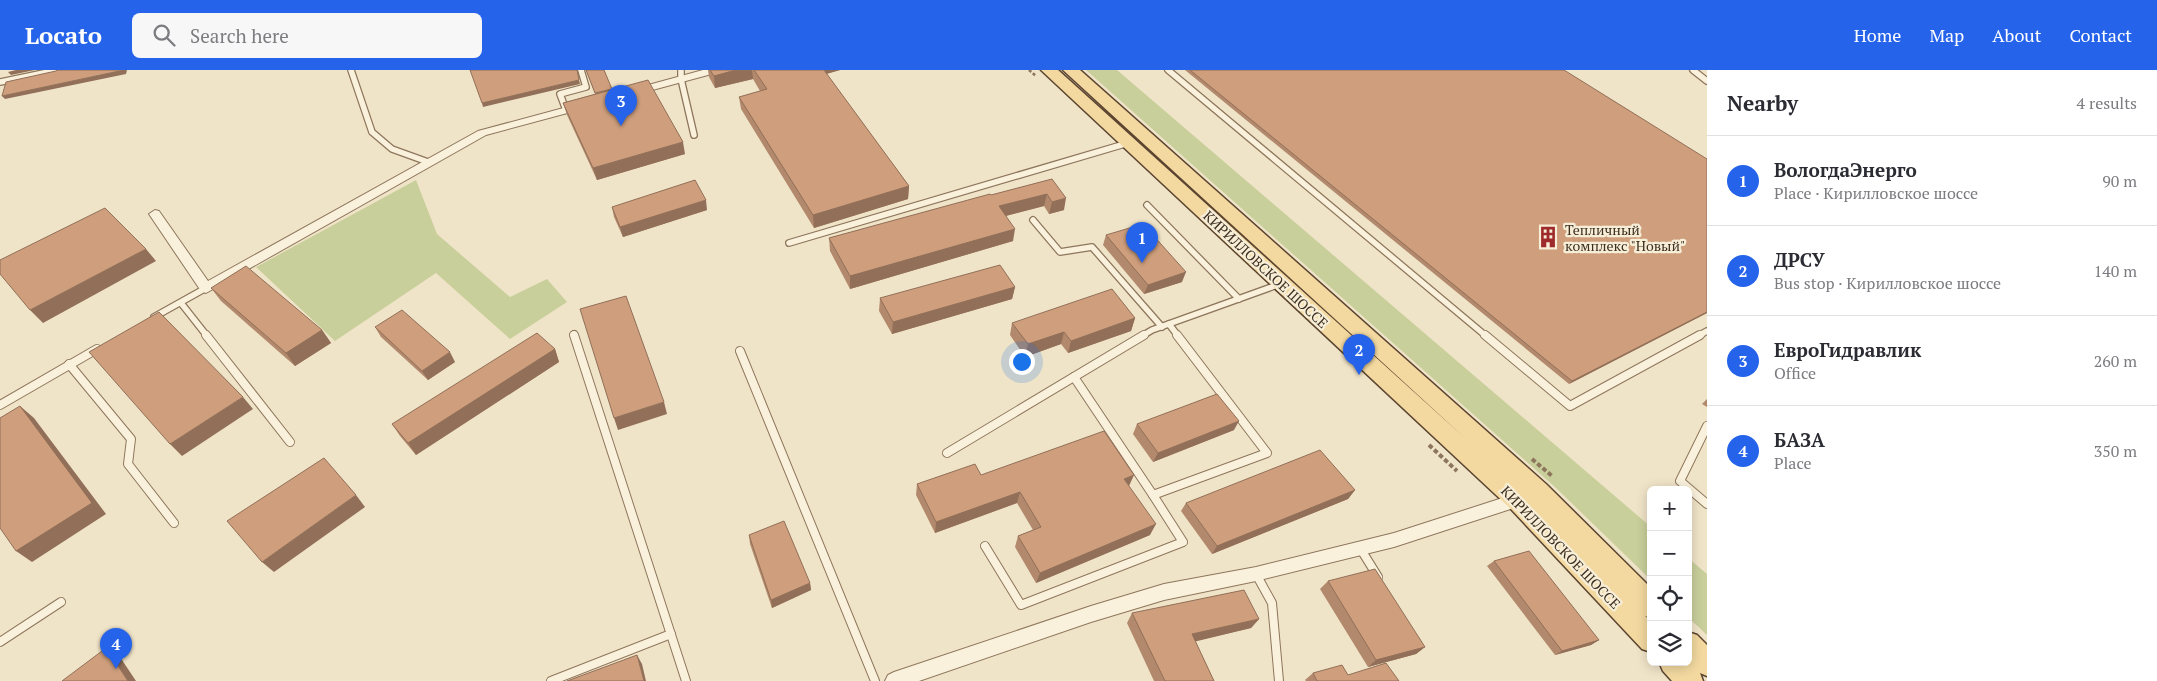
<!DOCTYPE html>
<meta charset="utf-8">
<style>
:root{--surface:#fff;--page:#f7f7f7;--text:#2b2b33;--muted:#7c7c81;--line:#e1e1e2;--accent:#2563eb}
body{margin:0;font-family:"PT Serif",serif;background:var(--page);color:var(--text)}
.controls{position:absolute;right:15px;bottom:15px;display:grid;overflow:hidden;border-radius:8px;box-shadow:0 2px 12px #0003}
.controls button{width:45px;height:45px;display:grid;place-items:center;padding:0;border:0;border-bottom:1px solid var(--line);background:var(--surface);color:var(--text);font:25px sans-serif}
.you{position:absolute;left:1021px;top:291px;width:18px;height:18px;margin:-12px;border:4px solid #fff;border-radius:50%;background:#1a73e8;box-shadow:0 0 0 8px #1a73e833}
.badge{display:grid;place-items:center;width:32px;height:32px;border-radius:50%;background:var(--accent);color:#fff;font-size:16px;font-weight:700}
.pin{position:absolute;translate:-50% -41px;filter:drop-shadow(0 1px 2px #0008)}
.pin::after{content:'';position:absolute;top:26px;width:18px;height:15px;background:inherit;clip-path:polygon(0 0,100% 0,50% 100%)}
.list{margin:0;padding:0;list-style:none}
h2{display:flex;justify-content:space-between;align-items:center;height:65px;margin:0;padding:0 20px;font-size:21px}
h2 small{font-size:16px;font-weight:400;color:var(--muted)}
.list li{display:grid;grid-template-columns:32px 1fr auto;gap:15px;align-items:center;box-sizing:border-box;height:90px;padding:0 20px;border-top:1px solid var(--line)}
.list b{display:block;font-size:19px;white-space:nowrap}
.list p{margin:0;font-size:16px;white-space:nowrap;color:var(--muted)}
.list em{font-size:16px;font-style:normal;color:var(--muted)}
.icon{flex:none;width:28px;height:28px;fill:none;stroke:currentColor;stroke-width:2;stroke-linecap:round;stroke-linejoin:round}
.map{position:relative;flex:none;width:1707px;height:611px;overflow:hidden}
header{display:flex;align-items:center;gap:30px;box-sizing:border-box;height:70px;padding:0 25px;background:var(--accent);color:#fff}
header strong{font-size:24px}
nav{display:flex;gap:28px;margin-inline-start:auto;font-size:18px}
.search{width:350px;height:45px;background:var(--page);display:flex;align-items:center;gap:12px;box-sizing:border-box;padding:0 18px;border-radius:8px;color:var(--muted);font-size:19px}
main{display:flex}
aside{flex:1;background:var(--surface)}
.map>svg:first-child{display:block}
.green{fill:#c9cf9b}
.lines{fill:none;stroke-linecap:round;stroke-linejoin:round}
.lane-far1-casing{stroke:#8d765c;stroke-width:8}
.lane-casing{stroke:#8d765c;stroke-width:10}
.street-casing{stroke:#8d765c;stroke-width:2}
.primary-casing{stroke:#5b4430;stroke-width:3}
.path-far1{stroke:#8d765c;stroke-width:2.5;stroke-dasharray:3 2;stroke-linecap:butt}
.path{stroke:#8d765c;stroke-width:4;stroke-dasharray:4.5 2.5;stroke-linecap:butt}
.lane-far1{stroke:#faf1dc;stroke-width:5.5}
.lane{stroke:#faf1dc;stroke-width:8}
.street{fill:#faf1dc;fill-rule:evenodd}
.primary{fill:#f3d9a0;fill-rule:evenodd}
.wall{fill:#b2896c}
.shaded-wall{fill:#916f58}
.building{fill:#cf9f7d;stroke:#916f58}
.labels{text-anchor:middle;dominant-baseline:central;stroke-width:4.5;stroke-linejoin:round;paint-order:stroke}
.poi-label{font-size:14px;fill:#3d2e20;stroke:#f7eed8;text-anchor:start}
.street-label{font-size:14px;fill:#3d2e20;stroke:#f7eed8}
</style>
<header>
<strong>Locato</strong>
<div class="search"><svg class="icon" aria-label="search" viewBox="0 0 24 24"><circle cx="10" cy="10" r="6"/><path d="M15 15l6 6"/></svg>Search here</div>
<nav><a>Home</a><a>Map</a><a>About</a><a>Contact</a></nav>
</header>
<main>
<div class="map">
<svg width="1707" height="611" viewBox="0 0 1707 611">
<rect width="100%" height="100%" fill="#f0e4c8"/>
<g class="green">
<path d="M1086 0H1117L1651 457V510L1556 418Z"/>
<path d="M416 110 437 164 510 227 547 209 567 232 510 269 436 203 335 271 256 197Z"/>
<path d="M1688 488 1707 504V565L1688 547Z"/>
</g>
<g class="lines">
<g class="lane-far1-casing">
<g id="lane-far1">
<path d="M351 0 372 62 392 79 428 92"/>
<path d="M681 0V9L694 65"/>
<path d="M1168 0 1486 266"/>
<path d="M1693 0 1707 11"/>
<path d="M0 12 58 0"/>
<path d="M566 40 560 24 586 17 581 0"/>
<path d="M1147 135 1239 229"/>
<path d="M1033 150 1060 182 1092 177 1162 257"/>
<path d="M789 173 1128 73"/>
<path d="M181 233 207 266"/>
<path d="M154 247 206 218"/>
<path d="M1169 254 1178 266"/>
<path d="M574 264 575 266"/>
<path d="M1142 266 1152 260 1280 214"/>
<path d="M1698 266 1707 261"/>
</g>
</g>
<g class="lane-casing">
<g id="lane">
<path d="M206 265 290 372"/>
<path d="M574 265 686 611"/>
<path d="M1485 265 1570 336 1700 265"/>
<path d="M740 281 875 611"/>
<path d="M69 294 131 369 128 394 174 453"/>
<path d="M1074 307 1153 425 1267 383 1177 265"/>
<path d="M0 335 97 279"/>
<path d="M1707 356 1680 411 1707 434"/>
<path d="M947 383 1144 265"/>
<path d="M985 476 1021 535 1183 472 1153 425"/>
<path d="M1360 478 1378 507"/>
<path d="M1256 504 1272 533 1279 611"/>
<path d="M0 572 61 532"/>
<path d="M551 611 671 564"/>
</g>
</g>
<g class="street-casing">
<g id="street">
<path d="M703 0H720L719 2 634 25 629 22 630 20Z"/>
<path d="M582 33 587 36 586 38 486 65 206 223 201 221 149 144 155 140 159 141 208 211 478 61Z"/>
<path d="M1524 421 1529 423 1532 428 1529 433 1394 477 1256 511 1164 530 1091 552 919 611H885L888 605 894 602 1091 536 1164 514 1256 497 1394 463Z"/>
</g>
</g>
<g class="primary-casing">
<g id="primary">
<path d="M1041 0H1058L1466 369 1063 0H1080L1546 414 1651 518V548L1645 546 1651 551V582L1642 579 1510 438Z"/>
<path d="M1688 562 1697 565 1707 575V606L1700 603 1703 611H1672L1663 601 1659 592H1688Z"/>
</g>
</g>
<path class="path-far1" d="M1029 0 1036 6"/>
<g class="path">
<path d="M1429 375 1457 401"/>
<path d="M1532 389 1552 406"/>
</g>
<use href="#lane-far1" class="lane-far1"/>
<use href="#lane" class="lane"/>
<use href="#street" class="street"/>
<use href="#primary" class="primary"/>
</g>
<g class="wall">
<path d="M586 0H604L612 20 685 84 597 110 567 45 563 33 595 24Z"/>
<path d="M708 0H840L826 4 909 116 908 129 814 158 741 39 739 27 760 21 753 9 715 18 709 7Z"/>
<path d="M1185 0H1564L1707 243 1569 314Z"/>
<path d="M1052 109 1064 140 1049 144 1044 136 1006 146 1013 171 850 219 830 181 829 168Z"/>
<path d="M612 137 707 140 623 167 614 147Z"/>
<path d="M1106 165 1182 212 1144 224 1103 175Z"/>
<path d="M1015 217 1012 229 892 264 879 241 880 228Z"/>
<path d="M211 218 322 260 331 273 295 296 221 231Z"/>
<path d="M1135 248 1131 261 1068 283 1061 274 1025 287 1010 265 1012 253Z"/>
<path d="M375 257 455 292 428 310 381 267Z"/>
<path d="M555 279 559 292 416 385 400 366 392 354Z"/>
<path d="M1707 329V337L1702 334Z"/>
<path d="M1137 354 1234 360 1153 392 1133 364Z"/>
<path d="M981 405 1129 416 1150 465 1036 513 1015 477 1018 466 1033 460 1017 433 935 463 916 425 917 414Z"/>
<path d="M1355 420 1348 429 1212 484 1181 441 1186 433Z"/>
<path d="M749 465 810 513 811 520 772 538 750 474Z"/>
<path d="M1494 491 1599 570 1591 575 1555 585 1487 496Z"/>
<path d="M1328 511 1425 577 1416 584 1368 597 1320 519Z"/>
<path d="M1132 543 1259 549 1251 558 1195 571 1214 611H1154L1127 553Z"/>
<path d="M1313 603 1348 605 1399 611H1306L1305 610Z"/>
</g>
<g class="shaded-wall">
<path d="M16 0H35L11 5 8 2Z"/>
<path d="M124 0H127L126 4 5 29 2 26Z"/>
<path d="M736 0H752L753 9 715 18 714 6Z"/>
<path d="M819 0H840L819 6Z"/>
<path d="M579 10 580 14 483 37 482 33Z"/>
<path d="M683 72 685 84 597 110 593 98Z"/>
<path d="M909 116 908 129 814 158 813 145Z"/>
<path d="M1047 124 1044 136 997 148 999 136Z"/>
<path d="M1066 128 1064 140 1049 144 1052 132Z"/>
<path d="M706 130 707 140 623 167 620 157Z"/>
<path d="M1015 159 1013 171 850 219V206Z"/>
<path d="M146 179 156 191 43 253 30 240Z"/>
<path d="M1186 202 1182 212 1144 224 1148 215Z"/>
<path d="M1015 217 1012 229 892 264 893 252Z"/>
<path d="M1707 242V243L1569 314 1572 311Z"/>
<path d="M1135 248 1131 261 1068 283 1071 271Z"/>
<path d="M322 260 331 273 295 296 286 283Z"/>
<path d="M1064 262 1061 274 1025 287 1028 274Z"/>
<path d="M555 279 559 292 416 385 408 373Z"/>
<path d="M450 282 455 292 428 310 422 301Z"/>
<path d="M243 327 253 339 182 386 170 374Z"/>
<path d="M664 332 667 344 618 360 614 348Z"/>
<path d="M20 336 34 348 106 444 32 492 16 481Z"/>
<path d="M1239 351 1234 360 1153 392 1158 383Z"/>
<path d="M1134 405 1129 416 1124 409Z"/>
<path d="M1355 420 1348 429 1212 484 1217 476Z"/>
<path d="M1020 422 1017 433 935 463 936 452Z"/>
<path d="M356 425 365 437 274 502 262 492Z"/>
<path d="M1156 454 1150 465 1036 513 1040 503Z"/>
<path d="M810 513 811 520 772 538 771 530Z"/>
<path d="M1259 549 1251 558 1185 574 1192 564Z"/>
<path d="M1599 570 1591 575 1555 585 1562 581Z"/>
<path d="M1425 577 1416 584 1368 597 1376 590Z"/>
<path d="M106 578 120 587 136 611H128Z"/>
<path d="M637 585 642 594 646 611H644Z"/>
</g>
<g class="building">
<path d="M57 0H124L2 26 6 12 56 1Z"/>
<path d="M470 0H577L579 10 482 33Z"/>
<path d="M586 0H604L612 19 595 23Z"/>
<path d="M710 0H736L714 6Z"/>
<path d="M754 0H824L909 116 813 145 739 27 767 19Z"/>
<path d="M1190 0H1564L1707 89V242L1572 311Z"/>
<path d="M648 10 683 72 593 98 563 33Z"/>
<path d="M1052 109 1066 128 1052 132 1047 124 999 136 1015 159 850 206 829 168 990 124 991 125Z"/>
<path d="M695 110 706 130 620 157 612 137Z"/>
<path d="M105 138 146 179 30 240 0 204V190Z"/>
<path d="M1143 154 1186 202 1148 215 1106 165Z"/>
<path d="M1000 195 1015 217 893 252 880 228Z"/>
<path d="M246 196 322 260 286 283 211 218Z"/>
<path d="M1112 219 1135 248 1071 271 1064 262 1028 274 1012 253Z"/>
<path d="M626 226 664 332 614 348 580 239Z"/>
<path d="M402 240 450 282 422 301 375 257Z"/>
<path d="M159 242 243 327 170 374 89 282Z"/>
<path d="M537 263 555 279 408 373 392 354Z"/>
<path d="M1217 324 1239 351 1158 383 1137 354Z"/>
<path d="M20 336 92 433 16 481 0 458V348Z"/>
<path d="M1104 361 1134 405 1124 409 1156 454 1040 503 1018 466 1041 457 1020 422 936 452 917 414 975 394 981 405Z"/>
<path d="M1320 380 1355 420 1217 476 1186 433Z"/>
<path d="M324 388 356 425 262 492 227 451Z"/>
<path d="M784 451 810 513 771 530 749 465Z"/>
<path d="M1529 481 1599 570 1562 581 1494 491Z"/>
<path d="M1375 499 1425 577 1376 590 1328 511Z"/>
<path d="M1244 520 1259 549 1192 564 1214 611H1165L1132 543Z"/>
<path d="M106 578 128 611H62Z"/>
<path d="M637 585 644 611H567Z"/>
<path d="M1386 593 1399 611H1317L1313 603 1342 595 1348 605Z"/>
</g>
<defs>
<g id="building-bare" transform="scale(1.725)"><path d="M-4-6H4V6H1V3H-1V6H-4ZM-2.5-4.3h1.7v1.8h-1.7ZM.8-4.3h1.7v1.8H.8ZM-2.5-1h1.7V.8h-1.7ZM.8-1h1.7V.8H.8Z" fill="#9e2a2b" stroke="#f7eed8" stroke-width="2.5" paint-order="stroke"/></g>
</defs>
<g fill-rule="evenodd">
<use href="#building-bare" x="1548" y="167"/>
</g>
<g class="labels">
<g class="poi-label">
<text x="1565" y="159">Тепличный<tspan x="1565" dy="16">комплекс "Новый"</tspan></text>
</g>
<g class="street-label">
<text transform="translate(1266 199) rotate(43)">КИРИЛЛОВСКОЕ ШОССЕ</text>
<text transform="translate(1561 477) rotate(46)">КИРИЛЛОВСКОЕ ШОССЕ</text>
</g>
</g>
</svg>
<div class="controls">
<button>+</button>
<button>−</button>
<button><svg class="icon" aria-label="locate" viewBox="0 0 24 24"><circle cx="12" cy="12" r="6"/><path d="M12 2v4M12 18v4M2 12h4M18 12h4"/></svg></button>
<button><svg class="icon" aria-label="layers" viewBox="0 0 24 24"><path d="M12 4l9 5-9 5-9-5zM3 14l9 5 9-5"/></svg></button>
</div>
<div class="you"></div>
<div class="pin badge" style="left:1142px;top:193px">1</div>
<div class="pin badge" style="left:1359px;top:305px">2</div>
<div class="pin badge" style="left:621px;top:56px">3</div>
<div class="pin badge" style="left:116px;top:599px">4</div>
</div>
<aside>
<h2>Nearby<small>4 results</small></h2>
<ul class="list">
<li><span class="badge">1</span><div><b>ВологдаЭнерго</b><p>Place · Кирилловское шоссе</p></div><em>90 m</em></li>
<li><span class="badge">2</span><div><b>ДРСУ</b><p>Bus stop · Кирилловское шоссе</p></div><em>140 m</em></li>
<li><span class="badge">3</span><div><b>ЕвроГидравлик</b><p>Office</p></div><em>260 m</em></li>
<li><span class="badge">4</span><div><b>БАЗА</b><p>Place</p></div><em>350 m</em></li>
</ul>
</aside>
</main>
